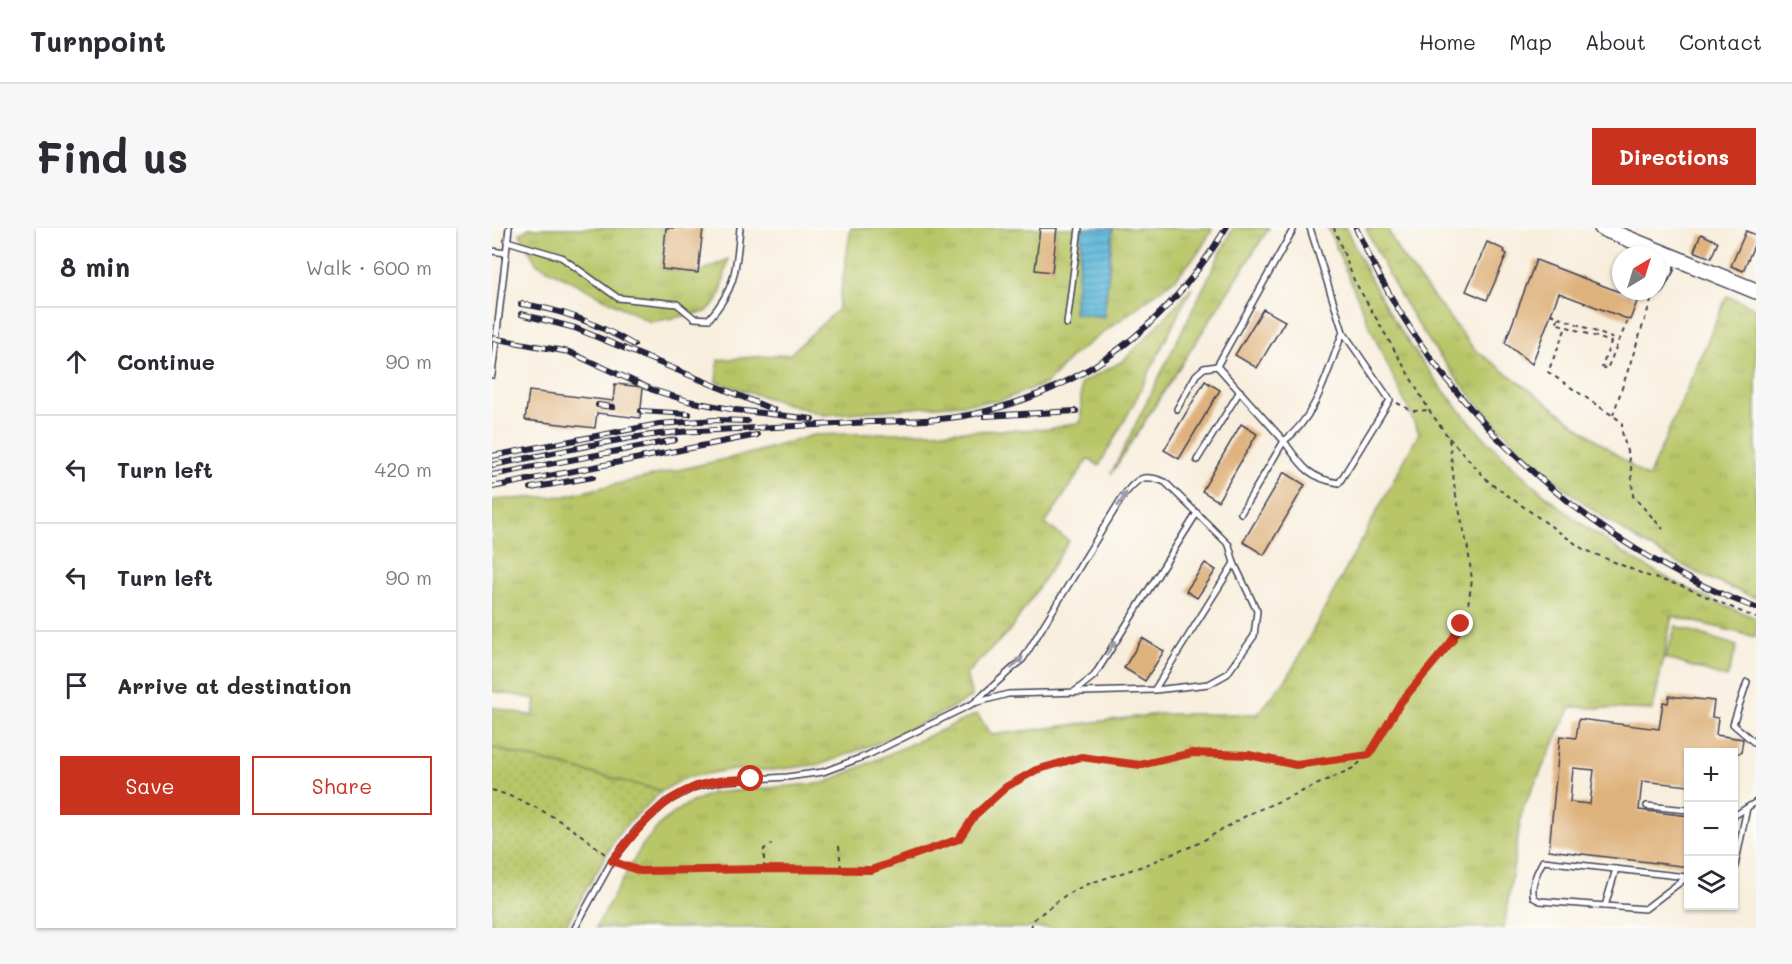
<!DOCTYPE html>
<meta charset="utf-8">
<style>
:root{--surface:#fff;--page:#f7f7f7;--text:#2b2b33;--muted:#7c7c81;--line:#e1e1e2;--accent:#c8321e}
body{margin:0;font-family:Mali,sans-serif;background:var(--page);color:var(--text)}
.controls{position:absolute;right:18px;bottom:18px;display:grid;overflow:hidden;border-radius:0px;box-shadow:0 2px 4px #0004}
.controls button{width:54px;height:54px;display:grid;place-items:center;padding:0;border:0;border-bottom:2px solid var(--line);background:var(--surface);color:var(--text);font:30px sans-serif}
.compass{position:absolute;left:1120px;top:18px;width:54px;height:54px;border-radius:50%;background:var(--surface);box-shadow:0 2px 4px #0004;rotate:38deg}
.stop{position:absolute;width:18px;height:18px;margin:-14px;border:4px solid #c8321e;border-radius:50%;background:#fff}
.stop.end{background:#c8321e;border-color:#fff;box-shadow:0 2px 6px #0008}
.list{margin:0;padding:0;list-style:none}
h2{display:flex;justify-content:space-between;align-items:center;height:78px;margin:0;padding:0 24px;font-size:26px}
h2 small{font-size:20px;font-weight:400;color:var(--muted)}
.list li{display:grid;grid-template-columns:39px 1fr auto;gap:18px;align-items:center;box-sizing:border-box;height:108px;padding:0 24px;border-top:2px solid var(--line)}
.list b{display:block;font-size:22px;white-space:nowrap}
.list em{font-size:20px;font-style:normal;color:var(--muted)}
.actions{display:flex;gap:12px;padding:18px 24px}
.actions a{flex:1;padding:14px 0;border:2px solid var(--accent);border-radius:0px;text-align:center;font-size:21px;color:var(--accent)}
.actions .main{background:var(--accent);color:#fff}
.icon{flex:none;width:33px;height:33px;fill:none;stroke:currentColor;stroke-width:2;stroke-linecap:round;stroke-linejoin:round}
.map{position:relative;flex:none;width:1264px;height:700px;overflow:hidden;border-radius:0px}
header{display:flex;align-items:center;gap:36px;box-sizing:border-box;height:84px;padding:0 30px;background:var(--surface);border-bottom:2px solid var(--line)}
header strong{font-size:28px}
nav{display:flex;gap:33px;margin-inline-start:auto;font-size:21px}
.intro{display:flex;align-items:center;justify-content:space-between;box-sizing:border-box;height:144px;padding:0 36px}
h1{margin:0;font-size:42px}
.button{padding:15px 27px;border-radius:0px;background:var(--accent);color:#fff;font-size:21px;font-weight:700}
main{display:flex;gap:36px;padding:0 36px}
aside{flex:1;background:var(--surface);border-radius:0px;box-shadow:0 2px 4px #0004}
.map>svg:first-child{display:block}
.grass{fill:url(#grass-tufts);stroke:#6d7452;stroke-width:1.5}
.park{fill:url(#park-dots);stroke:#6d7452;stroke-width:1.5}
.garden{fill:#b8c668;stroke:#6d7452;stroke-width:1.5}
.water{fill:url(#water-rules);stroke:#3f6c8a;stroke-width:1.5}
.building{fill:#deb27d;fill-rule:evenodd}
.lines{fill:none;stroke-linecap:round;stroke-linejoin:round}
.service-casing{stroke:#424153;stroke-width:8}
.minor-casing{stroke:#424153;stroke-width:14}
.secondary-casing{stroke:#424153;stroke-width:18}
.path{stroke:#424153;stroke-width:2;stroke-dasharray:4.5 4.5;stroke-linecap:butt}
.service{stroke:#fff;stroke-width:5}
.minor{stroke:#fff;stroke-width:10}
.secondary{stroke:#fff;stroke-width:15}
.rail-casing{stroke:#22223b;stroke-width:6}
.rail{stroke:#fdfcf7;stroke-width:4;stroke-dasharray:11;stroke-linecap:butt}
.oneway{fill:#9c9ca7}
.route{stroke:#c8321e;stroke-width:8}
</style>
<header>
<strong>Turnpoint</strong>
<nav><a>Home</a><a>Map</a><a>About</a><a>Contact</a></nav>
</header>
<div class="intro"><h1>Find us</h1><a class="button">Directions</a></div>
<main>
<aside>
<h2>8 min<small>Walk · 600 m</small></h2>
<ul class="list">
<li><svg class="icon" aria-label="ahead" viewBox="0 0 24 24"><path d="M12 20V5M6 11l6-6 6 6"/></svg><div><b>Continue</b></div><em>90 m</em></li>
<li><svg class="icon" aria-label="left" viewBox="0 0 24 24"><path d="M17 20v-9H6M10 6l-5 5 5 5"/></svg><div><b>Turn left</b></div><em>420 m</em></li>
<li><svg class="icon" aria-label="left" viewBox="0 0 24 24"><path d="M17 20v-9H6M10 6l-5 5 5 5"/></svg><div><b>Turn left</b></div><em>90 m</em></li>
<li><svg class="icon" aria-label="arrive" viewBox="0 0 24 24"><path d="M6 21V4h12l-3 4 3 4H6"/></svg><div><b>Arrive at destination</b></div></li>
</ul>
<div class="actions"><a class="main">Save</a><a>Share</a></div>
</aside>
<div class="map">
<svg width="1264" height="700" viewBox="0 0 1264 700">
<defs>
<pattern id="grass-tufts" width="24" height="20" patternUnits="userSpaceOnUse" patternTransform="scale(1.5)"><rect width="24" height="20" fill="#b8c668"/><path d="M3 7l-1-3M5 7V3M7 7l1-3M15 17l-1-3M17 17v-4M19 17l1-3" fill="none" stroke="#9eaa5b"/></pattern>
<pattern id="park-dots" width="8" height="8" patternUnits="userSpaceOnUse" patternTransform="scale(1.5)"><rect width="8" height="8" fill="#b8c668"/><path d="M2 2h.1M6 6h.1" fill="none" stroke="#9eaa5b" stroke-width="1.8" stroke-linecap="round"/></pattern>
<pattern id="water-rules" width="6" height="5" patternUnits="userSpaceOnUse" patternTransform="scale(1.5)"><rect width="6" height="5" fill="#5cb7d9"/><path d="M0 2.5h6" fill="none" stroke="#4c94b1"/></pattern>
</defs>
<rect width="100%" height="100%" fill="#fdfcf7"/>
<filter id="ink" filterUnits="userSpaceOnUse"><feTurbulence type="fractalNoise" baseFrequency=".0167" numOctaves="2"/><feDisplacementMap in="SourceGraphic" scale="12" xChannelSelector="R" yChannelSelector="G"/><feConvolveMatrix kernelMatrix="1 2 1 2 8 2 1 2 1" color-interpolation-filters="sRGB"/></filter>
<filter id="wash" filterUnits="userSpaceOnUse"><feTurbulence type="fractalNoise" baseFrequency=".008" numOctaves="4" result="noise"/><feDisplacementMap in="SourceGraphic" scale="24" xChannelSelector="R" yChannelSelector="G"/><feGaussianBlur stdDeviation="1.35" result="paint"/><feColorMatrix in="noise" values="0 0 0 0 0 0 0 0 0 0 0 0 0 0 0 0 0 1.4 0 .05"/><feComposite in="paint" operator="in"/></filter>
<g filter="url(#wash)">
<rect width="100%" height="100%" fill="#f8eedd"/>
<g class="grass">
<path d="M37 0H174L170 41 206 45 236 31 230 60 225 73 214 84 158 94 44 35 28 6Z"/>
<path d="M359 0H548L560 44 565 0H591L582 85 612 89 621 0H717L720 2 706 25 683 51 580 128 555 155 507 173 332 187 224 154 226 132 298 126 346 81Z"/>
<path d="M741 0H777L619 246Z"/>
<path d="M836 0H854C932 179 1080 322 1264 390V409L1180 388 1161 482 1079 479 1030 583 1012 700H104L122 666 150 618 170 594 194 577 220 565 333 555 485 486 500 507 667 486H766L797 447 927 205 877 97Z"/>
<path d="M874 0H895L908 26 981 120 1156 250 1235 68 1264 80V370C1092 306 948 168 874 0Z"/>
<path d="M700 59 640 179 607 238 596 231 553 296 577 313 519 401 474 446 480 469 409 506 330 536 281 542H235L193 550 170 563 0 520V479L41 488 44 471 0 463V272L73 268 264 224 321 207 557 201 589 194V155L631 133 670 93Z"/>
</g>
<path class="park" d="M0 520 170 563 128 603 72 700H0Z"/>
<path class="garden" d="M1184 398 1245 418 1235 450 1173 430Z"/>
<path class="water" d="M591 0H621L612 89 582 85Z"/>
<g id="blocks">
<g class="building">
<path d="M174 0H211L206 45 170 41Z"/>
<path d="M548 0H565L560 44 543 42Z"/>
<path d="M1254 3 1264 7V13L1251 43 1239 38Z"/>
<path d="M1209 6 1226 14 1219 30 1202 23Z"/>
<path d="M995 14 1013 22 1012 24 1015 26 995 72 974 63Z"/>
<path d="M1044 32 1146 71 1138 92 1067 65 1040 136 1013 115Z"/>
<path d="M771 81 793 93 765 140 743 127Z"/>
<path d="M713 153 728 162 687 231 672 222Z"/>
<path d="M123 156 151 159 148 190 105 185 103 200 33 192 37 163 121 173Z"/>
<path d="M749 196 765 206 726 273 710 263Z"/>
<path d="M792 244 813 257 772 327 751 314Z"/>
<path d="M713 335 724 342 705 370 694 363Z"/>
<path d="M650 410 672 423 653 453 632 440Z"/>
<path d="M1177 468 1222 473 1220 489 1226 490 1224 507 1251 511 1249 525H1197V558L1150 553 1147 582 1197 588V639L1057 622 1068 508 1084 510 1087 491 1167 501 1171 474 1176 475ZM1081 540 1102 542 1098 576 1078 574Z"/>
</g>
</g>
</g>
<g filter="url(#ink)">
<use href="#blocks" fill-opacity="0" stroke="#424153" stroke-width="1.5"/>
<g class="lines">
<g class="service-casing">
<g id="service">
<path d="M818 0 851 104 898 172 847 255C816 250 809 237 792 213 825 189 836 141 851 104"/>
<path d="M15 13 69 29 126 70 185 76 202 90 217 91C245 59 244 40 248 0"/>
<path d="M0 23 14 25"/>
<path d="M575 96 587 0"/>
<path d="M0 147 17 0"/>
<path d="M685 181 704 147 712 140 725 138"/>
<path d="M705 232 748 163"/>
<path d="M749 285 792 213 725 138 802 0"/>
<path d="M1255 454 1241 496 1264 516"/>
<path d="M582 464 602 448 705 285"/>
<path d="M483 474 531 431 631 268C646 250 650 245 673 254L737 317 742 335 663 461"/>
<path d="M1155 578 1196 582"/>
<path d="M1242 588 1264 574"/>
<path d="M1242 643 1255 580"/>
<path d="M1195 649 1153 681 1048 673 1042 670C1038 658 1045 644 1051 633L1195 649H1196"/>
<path d="M1113 678 1124 641"/>
<path d="M83 700 120 633 145 601 174 574 203 559 230 553 295 549 331 544 376 527 482 475 516 466 663 462 717 456 735 446 762 408 765 383 742 335"/>
</g>
</g>
<g class="minor-casing">
<g id="minor">
<path d="M1165 40 1176 27"/>
<path d="M1165 61 1176 41V27"/>
</g>
</g>
<g class="secondary-casing">
<path id="secondary" d="M1110 0 1264 63"/>
</g>
<g class="path">
<path d="M1145 70 1148 63"/>
<path d="M1059 86 1067 89 1064 95 1119 114 1110 139 1115 141 1136 92"/>
<path d="M1067 89 1127 113"/>
<path d="M1073 102 1056 144 1130 194V204L1139 239 1141 268 1171 301"/>
<path d="M905 175 921 183 937 182"/>
<path d="M1121 187 1160 70"/>
<path d="M957 210 998 255 1091 321 1156 348 1190 358 1264 390"/>
<path d="M0 562C41 574 82 599 114 627"/>
<path d="M347 618 349 641"/>
<path d="M129 636 148 643 272 641 379 642 467 611 483 587 514 559 544 542 589 529 648 537 700 525 757 527 804 538 874 527"/>
<path d="M272 641V621L280 616"/>
<path d="M539 700 541 692 575 666 596 656 651 638 705 616 759 585 809 564 861 540 877 527 910 474 959 414 969 396 976 377 980 352 976 321 963 263 957 210 937 182 862 52 842 0"/>
</g>
<use href="#service" class="service"/>
<use href="#minor" class="minor"/>
<use href="#secondary" class="secondary"/>
<g class="rail-casing">
<g id="rail">
<path d="M864 0C941 174 1086 313 1264 380"/>
<path d="M29 76C70 81 106 96 142 117"/>
<path d="M29 86 83 100 282 182"/>
<path d="M0 110 77 124 161 162 196 173 244 182 320 191"/>
<path d="M106 177 121 179"/>
<path d="M149 183 197 186"/>
<path d="M493 188 584 183"/>
<path d="M0 228 167 196 223 192 255 193"/>
<path d="M0 237C61 226 126 209 188 204 251 200 315 198 378 194 413 193 449 193 482 186 595 161 675 97 734 0"/>
<path d="M0 247 183 212"/>
<path d="M0 259 265 207"/>
<path d="M39 260 101 249"/>
</g>
</g>
<use href="#rail" class="rail"/>
</g>
<defs><path id="oneway-solid" d="M-6-.8H1V-3.2L6.5 0L1 3.2V.8H-6Z" transform="scale(1.5)"/></defs>
<g class="oneway">
<use href="#oneway-solid" transform="translate(630 271) rotate(-56)"/>
<use href="#oneway-solid" transform="translate(619 420) rotate(-58)"/>
<use href="#oneway-solid" transform="translate(525 435) rotate(-45)"/>
</g>
</g>
<g class="lines" filter="url(#ink)">
<path class="route" d="M259 551C240 552 220 552 203 559 167 572 143 604 120 633L148 643 272 641 379 642 467 611 483 587 514 559 544 542 589 529 648 537 700 525 757 527 804 537 877 527 909 474 959 414 969 396"/>
</g>
</svg>
<div class="controls">
<button>+</button>
<button>−</button>
<button><svg class="icon" aria-label="layers" viewBox="0 0 24 24"><path d="M12 4l9 5-9 5-9-5zM3 14l9 5 9-5"/></svg></button>
</div>
<svg class="compass" viewBox="-18 -18 36 36"><path d="M0-13l5 13h-10z" fill="#e53935"/><path d="M0 13l5-13h-10z" fill="#7c7c81"/></svg>
<div class="stop" style="left:259px;top:551px"></div>
<div class="stop end" style="left:969px;top:396px"></div>
</div>
</main>
